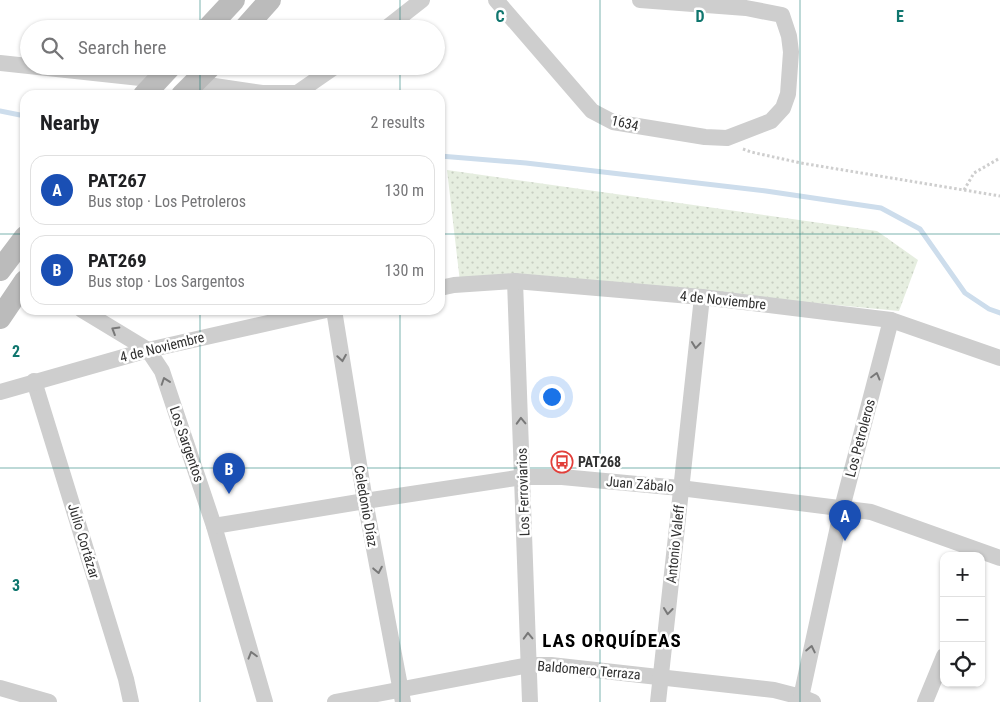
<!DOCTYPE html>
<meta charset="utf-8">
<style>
:root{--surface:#fff;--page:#f6f6f6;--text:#202124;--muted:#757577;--line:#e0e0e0;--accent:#0f766e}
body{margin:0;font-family:"Roboto Condensed",sans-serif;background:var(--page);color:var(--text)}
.controls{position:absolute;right:15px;bottom:15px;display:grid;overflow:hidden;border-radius:10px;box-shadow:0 1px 4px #0004}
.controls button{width:45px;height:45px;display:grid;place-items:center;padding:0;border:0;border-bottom:1px solid var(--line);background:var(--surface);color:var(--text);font:25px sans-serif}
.you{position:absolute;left:551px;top:396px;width:18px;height:18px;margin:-12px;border:4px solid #fff;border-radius:50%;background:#1a73e8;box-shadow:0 0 0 8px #1a73e833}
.badge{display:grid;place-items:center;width:32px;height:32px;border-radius:50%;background:var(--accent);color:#fff;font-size:16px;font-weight:700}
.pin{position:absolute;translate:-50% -41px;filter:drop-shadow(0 1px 2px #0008)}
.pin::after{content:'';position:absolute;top:26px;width:18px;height:15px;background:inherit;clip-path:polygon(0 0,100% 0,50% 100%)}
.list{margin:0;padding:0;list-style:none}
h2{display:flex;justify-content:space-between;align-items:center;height:65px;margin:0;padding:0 20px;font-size:21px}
h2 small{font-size:16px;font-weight:400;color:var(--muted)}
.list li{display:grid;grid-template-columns:32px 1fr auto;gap:15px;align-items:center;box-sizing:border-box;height:70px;margin:0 10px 10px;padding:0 10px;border:1px solid var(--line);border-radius:15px}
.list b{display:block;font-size:19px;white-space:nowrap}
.list p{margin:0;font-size:16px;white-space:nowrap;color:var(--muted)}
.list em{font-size:16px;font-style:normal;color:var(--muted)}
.icon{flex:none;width:28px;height:28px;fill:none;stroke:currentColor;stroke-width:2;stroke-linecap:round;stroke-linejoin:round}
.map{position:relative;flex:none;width:1000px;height:702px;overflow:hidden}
.search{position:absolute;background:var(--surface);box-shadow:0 1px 4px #0004;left:20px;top:20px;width:425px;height:55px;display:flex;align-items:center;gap:12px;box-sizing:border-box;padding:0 18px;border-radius:28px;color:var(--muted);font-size:19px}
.panel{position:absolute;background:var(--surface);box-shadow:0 1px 4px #0004;left:20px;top:90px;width:425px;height:225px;border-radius:15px}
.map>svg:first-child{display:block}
.park{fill:url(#park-dots)}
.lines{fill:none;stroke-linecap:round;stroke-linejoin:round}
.stream{stroke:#cdddec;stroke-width:5}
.path{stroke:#cecece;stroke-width:3;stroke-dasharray:2.5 2.5;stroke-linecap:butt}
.street{stroke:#cecece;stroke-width:16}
.secondary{stroke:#bbb;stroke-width:22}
.oneway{stroke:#787878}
.grid{fill:none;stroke:#0f766e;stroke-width:1;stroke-opacity:0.55}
.labels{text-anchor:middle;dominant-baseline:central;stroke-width:5;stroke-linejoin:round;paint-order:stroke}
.street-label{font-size:14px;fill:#313131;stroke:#fff}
.poi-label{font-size:14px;font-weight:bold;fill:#313131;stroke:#fff;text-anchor:start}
.district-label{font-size:19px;font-weight:bold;letter-spacing:1px;fill:#000;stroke:#fff}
.grid-label{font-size:16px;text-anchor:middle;font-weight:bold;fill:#0f766e;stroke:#fff;stroke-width:5;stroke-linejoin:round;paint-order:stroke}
</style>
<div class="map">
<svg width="1000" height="702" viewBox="0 0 1000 702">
<defs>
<pattern id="park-dots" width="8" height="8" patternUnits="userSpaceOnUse" patternTransform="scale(1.25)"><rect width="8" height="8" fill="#e6eee0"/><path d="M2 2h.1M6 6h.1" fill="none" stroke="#c6cdc1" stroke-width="1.8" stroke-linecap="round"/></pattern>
</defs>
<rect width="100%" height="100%" fill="#fff"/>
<path class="park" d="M447 170 877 231 918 260 899 311 518 275 460 282Z"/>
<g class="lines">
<g class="stream">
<path d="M0 111 25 116"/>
<path d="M440 156 526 163 766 191 881 208 920 229 965 293 989 309 1000 313"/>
</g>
<g class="path">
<path d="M743 149 751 152 801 163 1000 196"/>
<path d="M964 190 974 173 1000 158"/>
</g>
<g class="street">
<path d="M496 0 592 111 613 122 705 137 727 138 771 121 783 108 788 94 791 52 789 36 782 15 746 8 640 0"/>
<path d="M385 29 422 0"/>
<path d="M0 63 159 80"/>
<path d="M194 83 262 93H297L336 66"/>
<path d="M515 281 530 702"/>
<path d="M440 288 454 285 515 281 702 297 891 320 1000 358"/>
<path d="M82 310 148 350 162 371 214 526 265 702"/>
<path d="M334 310 365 501 403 702"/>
<path d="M34 381 126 679 131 702"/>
<path d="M0 392 148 350 326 310"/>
<path d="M214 526 365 501 523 477H562L680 488 871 512 1000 558"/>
<path d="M0 688 49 702"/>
<path d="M335 702 529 665H551L774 690 801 697 813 702"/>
<path d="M658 702 702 297"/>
<path d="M800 702 842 508 891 320"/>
<path d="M925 702 944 656"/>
</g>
<g class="secondary">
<path d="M207 29 234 0"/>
<path d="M244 29 270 0"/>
<path d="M144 95 171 66"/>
<path d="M182 95 211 66"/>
<path d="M0 270 25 237"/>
<path d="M0 318 25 281"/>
</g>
</g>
<defs><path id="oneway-chevron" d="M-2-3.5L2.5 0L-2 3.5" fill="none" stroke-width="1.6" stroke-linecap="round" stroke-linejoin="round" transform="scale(1.25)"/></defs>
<g class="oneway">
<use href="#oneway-chevron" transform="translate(115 330) rotate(-149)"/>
<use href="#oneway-chevron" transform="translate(696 345) rotate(96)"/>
<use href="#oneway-chevron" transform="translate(342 358) rotate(81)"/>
<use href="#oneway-chevron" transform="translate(876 376) rotate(-75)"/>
<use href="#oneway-chevron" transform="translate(165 381) rotate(-109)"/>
<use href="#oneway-chevron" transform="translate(521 421) rotate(-92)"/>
<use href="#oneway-chevron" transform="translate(378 570) rotate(79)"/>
<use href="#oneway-chevron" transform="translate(668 611) rotate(96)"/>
<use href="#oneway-chevron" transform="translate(528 636) rotate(-92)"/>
<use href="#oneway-chevron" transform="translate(811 649) rotate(-78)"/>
<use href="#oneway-chevron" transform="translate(252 655) rotate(-106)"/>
</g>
<path class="grid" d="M200 0V29M400 0V29M600 0V702M800 0V702M200 66V95M400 66V95M0 234H25M440 234H1000M200 310V702M400 310V702M0 468H1000"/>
<defs>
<g id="bus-ring" transform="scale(1.125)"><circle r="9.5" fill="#fff" stroke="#e23f3a" stroke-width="1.5"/><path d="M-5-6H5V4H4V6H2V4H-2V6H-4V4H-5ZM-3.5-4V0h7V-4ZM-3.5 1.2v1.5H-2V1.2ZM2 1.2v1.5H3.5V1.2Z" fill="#e23f3a"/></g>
</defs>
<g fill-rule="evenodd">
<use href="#bus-ring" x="562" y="462"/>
</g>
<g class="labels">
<g class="street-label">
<text transform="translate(625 123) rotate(13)">1634</text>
<text transform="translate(723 300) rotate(6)">4 de Noviembre</text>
<text transform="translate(162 347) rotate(-14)">4 de Noviembre</text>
<text transform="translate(860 438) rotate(-75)">Los Petroleros</text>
<text transform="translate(187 444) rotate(71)">Los Sargentos</text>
<text transform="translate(640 484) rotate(5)">Juan Zábalo</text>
<text transform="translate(523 492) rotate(-92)">Los Ferroviarios</text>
<text transform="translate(366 506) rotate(80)">Celedonio Díaz</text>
<text transform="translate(84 541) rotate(73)">Julio Cortázar</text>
<text transform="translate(675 544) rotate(-84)">Antonio Valeff</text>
<text transform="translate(589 670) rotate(5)">Baldomero Terraza</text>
</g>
<g class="poi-label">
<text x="578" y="462">PAT268</text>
</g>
<g class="district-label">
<text x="612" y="640">LAS ORQUÍDEAS</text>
</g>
</g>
<g class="grid-label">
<text x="500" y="22">C</text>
<text x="700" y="22">D</text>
<text x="900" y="22">E</text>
<text x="16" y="357">2</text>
<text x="16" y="591">3</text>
</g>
</svg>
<div class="controls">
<button>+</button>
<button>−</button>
<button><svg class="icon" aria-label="locate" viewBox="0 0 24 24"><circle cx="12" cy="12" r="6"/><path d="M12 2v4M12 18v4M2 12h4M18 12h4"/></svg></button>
</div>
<div class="you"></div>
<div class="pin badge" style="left:845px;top:541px;background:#1a4fb4">A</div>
<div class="pin badge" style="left:229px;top:494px;background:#1a4fb4">B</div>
<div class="search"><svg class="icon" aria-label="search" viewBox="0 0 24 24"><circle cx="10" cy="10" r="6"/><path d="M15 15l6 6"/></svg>Search here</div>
<section class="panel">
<h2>Nearby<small>2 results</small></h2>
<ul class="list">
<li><span class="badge" style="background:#1a4fb4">A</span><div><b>PAT267</b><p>Bus stop · Los Petroleros</p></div><em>130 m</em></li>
<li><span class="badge" style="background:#1a4fb4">B</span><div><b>PAT269</b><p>Bus stop · Los Sargentos</p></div><em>130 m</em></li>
</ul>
</section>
</div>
